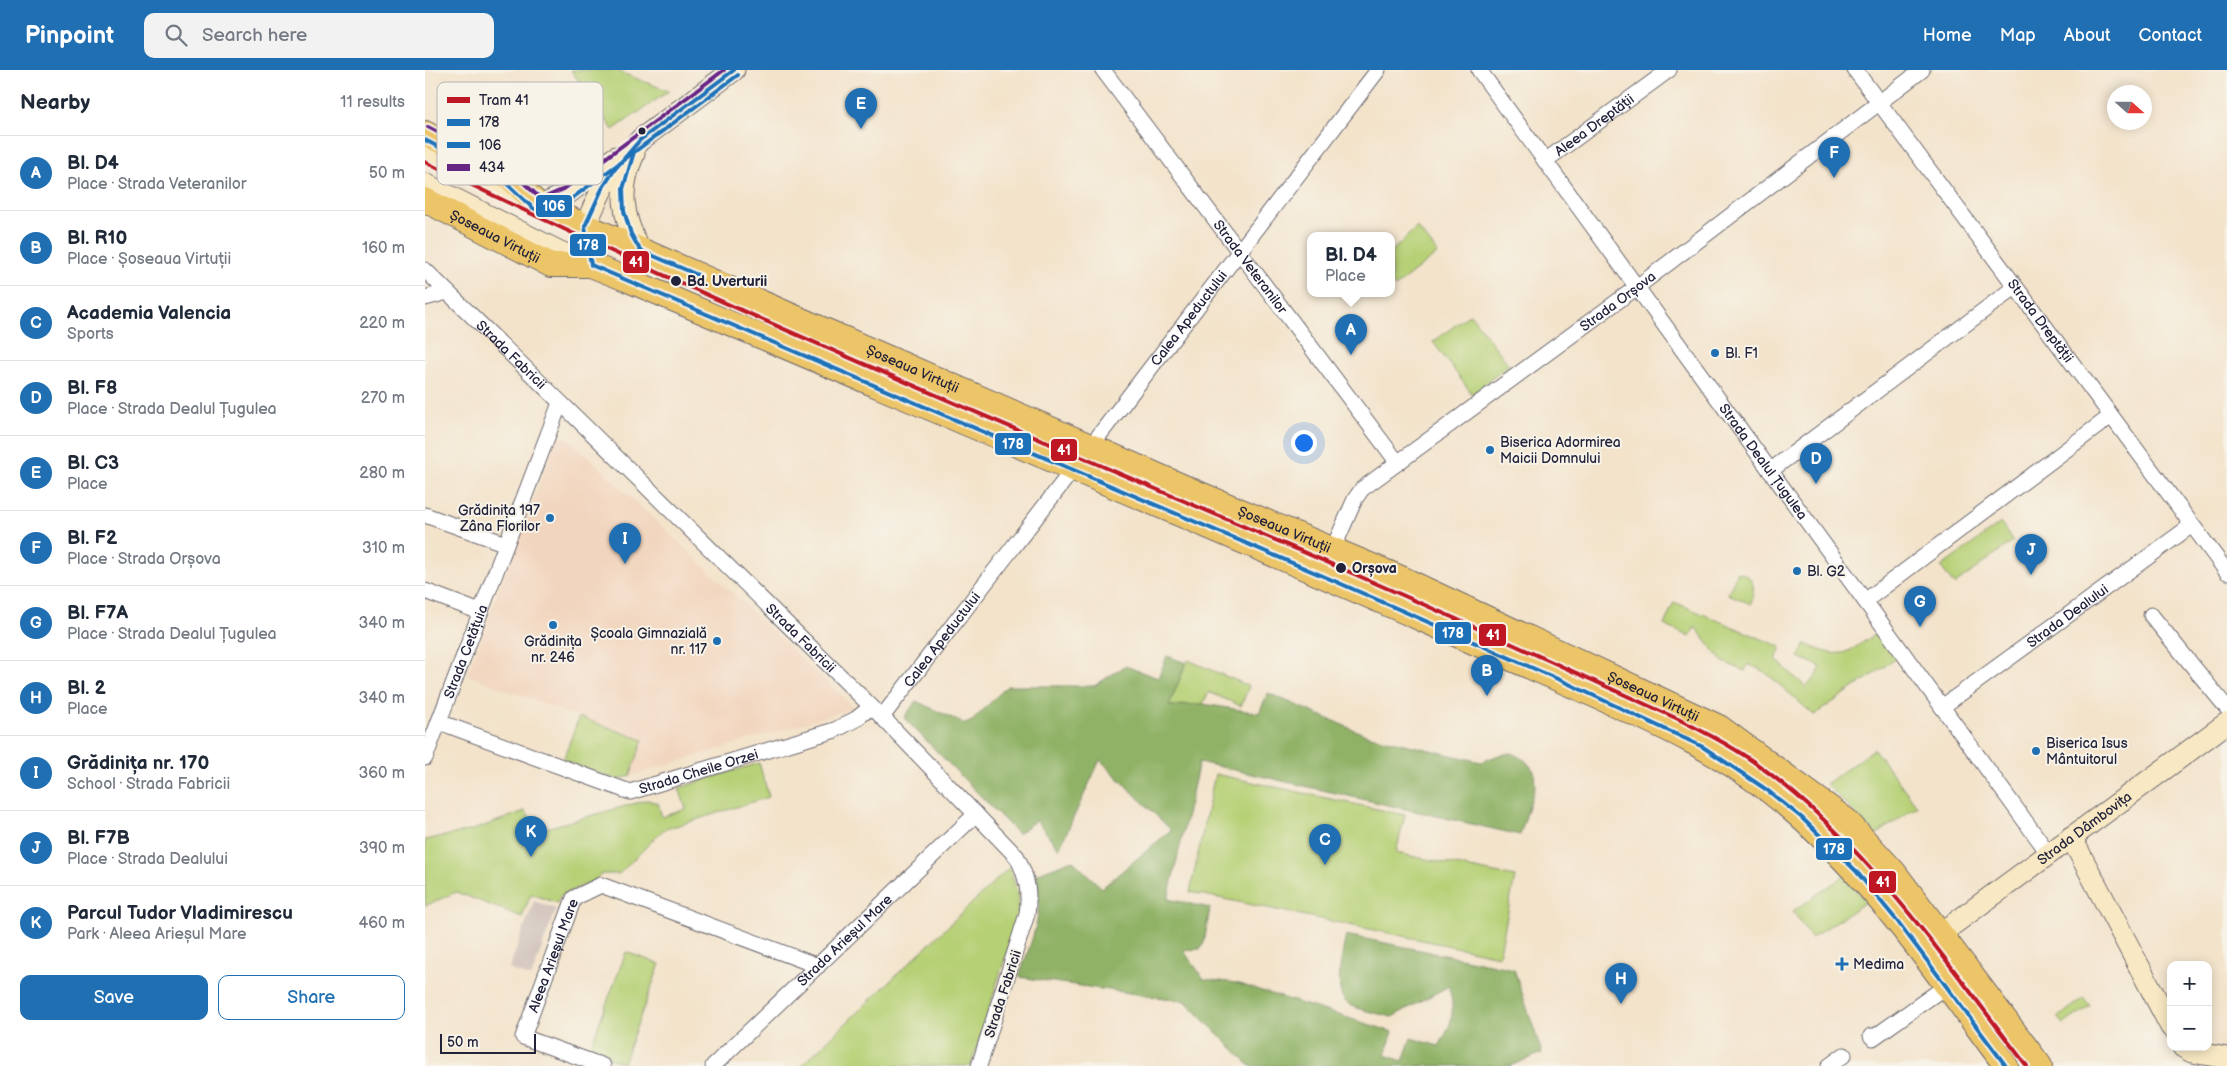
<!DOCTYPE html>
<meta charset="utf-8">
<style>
:root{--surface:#fff;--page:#f2f2f3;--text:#1f2937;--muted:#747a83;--line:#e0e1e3;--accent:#1f6fb2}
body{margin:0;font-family:"Balsamiq Sans",sans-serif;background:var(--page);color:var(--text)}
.controls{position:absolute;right:15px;bottom:15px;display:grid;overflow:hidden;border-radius:10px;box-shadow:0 2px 12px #0003}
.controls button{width:45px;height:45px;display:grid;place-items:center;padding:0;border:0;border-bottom:1px solid var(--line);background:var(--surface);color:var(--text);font:25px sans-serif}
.compass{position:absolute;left:1682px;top:15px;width:45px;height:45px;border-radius:50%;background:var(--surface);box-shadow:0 2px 12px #0003;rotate:111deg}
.scale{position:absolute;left:15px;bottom:12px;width:96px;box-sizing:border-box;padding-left:5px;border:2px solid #22223b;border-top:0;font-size:14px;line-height:18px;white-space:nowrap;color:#22223b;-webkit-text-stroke:4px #f7f3e8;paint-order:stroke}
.you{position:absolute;left:878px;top:372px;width:18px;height:18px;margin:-12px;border:4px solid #fff;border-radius:50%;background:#1a73e8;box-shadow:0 0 0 8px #1a73e833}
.badge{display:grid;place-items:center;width:32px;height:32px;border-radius:50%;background:var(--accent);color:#fff;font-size:16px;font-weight:700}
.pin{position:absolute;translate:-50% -41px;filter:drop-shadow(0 1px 2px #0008)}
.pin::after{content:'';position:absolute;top:26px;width:18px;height:15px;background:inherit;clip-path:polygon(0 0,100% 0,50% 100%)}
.popup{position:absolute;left:882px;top:162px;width:88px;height:65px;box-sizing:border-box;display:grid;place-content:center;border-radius:10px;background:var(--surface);filter:drop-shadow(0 1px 4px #0005);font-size:16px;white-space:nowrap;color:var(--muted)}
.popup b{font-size:19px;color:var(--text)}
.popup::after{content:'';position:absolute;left:50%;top:100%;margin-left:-10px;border:10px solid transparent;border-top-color:var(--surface)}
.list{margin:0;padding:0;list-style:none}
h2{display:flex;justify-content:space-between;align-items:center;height:65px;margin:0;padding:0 20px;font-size:21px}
h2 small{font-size:16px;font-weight:400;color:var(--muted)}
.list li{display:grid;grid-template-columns:32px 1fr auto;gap:15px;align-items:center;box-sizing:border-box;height:75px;padding:0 20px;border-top:1px solid var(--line)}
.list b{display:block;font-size:19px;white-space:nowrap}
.list p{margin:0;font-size:16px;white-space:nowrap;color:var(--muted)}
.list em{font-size:16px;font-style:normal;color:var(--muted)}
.actions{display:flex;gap:10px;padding:15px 20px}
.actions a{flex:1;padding:11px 0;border:1px solid var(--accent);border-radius:10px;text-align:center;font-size:18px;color:var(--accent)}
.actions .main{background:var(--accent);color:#fff}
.icon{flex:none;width:28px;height:28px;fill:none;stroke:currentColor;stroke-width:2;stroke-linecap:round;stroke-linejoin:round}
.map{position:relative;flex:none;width:1802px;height:996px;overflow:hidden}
header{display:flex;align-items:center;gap:30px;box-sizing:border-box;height:70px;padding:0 25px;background:var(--accent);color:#fff}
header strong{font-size:24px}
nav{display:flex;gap:28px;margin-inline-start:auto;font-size:18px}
.search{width:350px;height:45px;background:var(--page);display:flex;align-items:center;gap:12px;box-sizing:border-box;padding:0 18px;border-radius:10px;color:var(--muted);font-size:19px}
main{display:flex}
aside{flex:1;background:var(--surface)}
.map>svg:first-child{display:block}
.built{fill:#f2d5be}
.industrial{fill:#cfc1ba}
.green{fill:#b6d075;stroke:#6c7958}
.forest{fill:#90b266;stroke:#596a50}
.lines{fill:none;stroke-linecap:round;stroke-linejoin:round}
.street-casing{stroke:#6b666d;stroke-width:17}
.secondary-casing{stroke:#6b666d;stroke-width:23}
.primary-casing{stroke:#6b666d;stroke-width:26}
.street{stroke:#fff;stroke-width:15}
.secondary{stroke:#f8e8c3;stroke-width:21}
.primary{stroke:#edc569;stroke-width:24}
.bus-1-casing{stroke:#f7f3e8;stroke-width:8}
.bus-2-casing{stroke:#f7f3e8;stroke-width:8}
.bus-3-casing{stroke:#f7f3e8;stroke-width:8}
.bus-1{stroke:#1d71b8;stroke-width:4}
.bus-2{stroke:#1d71b8;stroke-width:4}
.bus-3{stroke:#662483;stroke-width:4}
.tram-1-casing{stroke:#f7f3e8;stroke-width:8}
.tram-1{stroke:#be1622;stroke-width:4}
.bus-dot{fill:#22223b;stroke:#f7f3e8;stroke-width:2}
.poi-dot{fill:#1f6fb2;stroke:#f7f3e8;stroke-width:2}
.labels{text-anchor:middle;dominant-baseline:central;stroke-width:4;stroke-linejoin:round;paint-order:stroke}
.street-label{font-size:14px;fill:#22223b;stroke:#f7f3e8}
.stop-label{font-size:14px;font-weight:bold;fill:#22223b;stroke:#f7f3e8;text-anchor:start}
.poi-label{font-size:14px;fill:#22223b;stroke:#f7f3e8;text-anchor:start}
.key{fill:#f7f3e8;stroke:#b7b4b4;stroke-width:1}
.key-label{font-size:14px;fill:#22223b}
.line-badge{stroke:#f7f3e8;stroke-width:2}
.badge-label{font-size:14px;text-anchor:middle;font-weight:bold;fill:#fff}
</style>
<header>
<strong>Pinpoint</strong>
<div class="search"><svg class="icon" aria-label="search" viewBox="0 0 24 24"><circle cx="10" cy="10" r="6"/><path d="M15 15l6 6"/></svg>Search here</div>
<nav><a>Home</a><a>Map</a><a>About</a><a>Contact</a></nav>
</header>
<main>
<aside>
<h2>Nearby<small>11 results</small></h2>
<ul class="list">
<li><span class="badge">A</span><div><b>Bl. D4</b><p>Place · Strada Veteranilor</p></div><em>50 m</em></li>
<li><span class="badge">B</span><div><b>Bl. R10</b><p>Place · Șoseaua Virtuții</p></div><em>160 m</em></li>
<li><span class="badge">C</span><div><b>Academia Valencia</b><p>Sports</p></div><em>220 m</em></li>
<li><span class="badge">D</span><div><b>Bl. F8</b><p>Place · Strada Dealul Țugulea</p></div><em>270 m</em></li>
<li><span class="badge">E</span><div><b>Bl. C3</b><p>Place</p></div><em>280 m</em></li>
<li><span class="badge">F</span><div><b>Bl. F2</b><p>Place · Strada Orșova</p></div><em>310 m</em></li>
<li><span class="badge">G</span><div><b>Bl. F7A</b><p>Place · Strada Dealul Țugulea</p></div><em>340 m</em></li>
<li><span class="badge">H</span><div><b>Bl. 2</b><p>Place</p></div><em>340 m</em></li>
<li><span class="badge">I</span><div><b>Grădinița nr. 170</b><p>School · Strada Fabricii</p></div><em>360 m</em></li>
<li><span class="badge">J</span><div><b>Bl. F7B</b><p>Place · Strada Dealului</p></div><em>390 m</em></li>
<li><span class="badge">K</span><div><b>Parcul Tudor Vladimirescu</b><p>Park · Aleea Arieșul Mare</p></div><em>460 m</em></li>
</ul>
<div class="actions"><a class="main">Save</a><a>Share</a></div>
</aside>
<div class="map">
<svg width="1802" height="996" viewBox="0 0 1802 996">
<rect width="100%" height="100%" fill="#f7f3e8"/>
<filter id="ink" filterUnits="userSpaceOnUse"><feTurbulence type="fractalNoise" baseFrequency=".02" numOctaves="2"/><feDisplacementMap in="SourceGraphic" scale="10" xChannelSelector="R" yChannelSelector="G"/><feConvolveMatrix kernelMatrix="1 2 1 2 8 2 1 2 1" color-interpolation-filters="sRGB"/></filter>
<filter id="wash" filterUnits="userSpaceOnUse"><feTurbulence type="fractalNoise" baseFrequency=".0096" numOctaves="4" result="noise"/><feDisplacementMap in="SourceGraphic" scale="20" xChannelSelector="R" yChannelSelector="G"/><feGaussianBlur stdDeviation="1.12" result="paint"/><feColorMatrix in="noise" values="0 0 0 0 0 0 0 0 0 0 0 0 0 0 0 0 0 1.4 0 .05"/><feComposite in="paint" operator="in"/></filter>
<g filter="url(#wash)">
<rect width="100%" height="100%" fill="#f3e3cb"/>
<path class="built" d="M132 367H142L429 638 192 710 154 647 42 605Z"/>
<path class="industrial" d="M109 831 131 839 106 907 84 899Z"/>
<g class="green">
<path d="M146 0H189L244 21 188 60Z"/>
<path d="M992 157 1013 183 970 217 966 212V182Z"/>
<path d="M1045 244 1084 295 1047 324 1008 272Z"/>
<path d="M1576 453 1588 471 1529 515 1516 497Z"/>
<path d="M1312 502C1331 506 1330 518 1326 534L1303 524Z"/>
<path d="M1249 532 1356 577 1351 590 1381 617 1391 607 1396 597 1374 587 1380 574C1419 591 1419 584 1454 562L1472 588 1389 645 1340 602 1323 594 1320 601 1298 592 1270 557 1265 567 1239 555Z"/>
<path d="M763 590 824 616 816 636 784 622 778 634 743 636Z"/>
<path d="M154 647 218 670 205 706 192 710 138 690Z"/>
<path d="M1449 679 1492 736 1451 765 1401 714Z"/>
<path d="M334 693 344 727 238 760 194 804H177L167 812 136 825 132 833 106 824 97 847 31 822 0 836V770L48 760 100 741 114 760 222 730 233 733 237 747 261 739 254 718Z"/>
<path d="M790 704 980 745 971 783 1090 807 1074 886 765 822Z"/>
<path d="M584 798C591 815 595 828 593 847L546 996H376Z"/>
<path d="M1419 806 1441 832 1386 868 1368 841Z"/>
<path d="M201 882 235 894 198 993 164 980Z"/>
<path d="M1659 928 1665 936 1639 954 1633 947Z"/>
</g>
<path class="forest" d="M742 586 761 593 744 636 778 634 834 643 843 623 941 665 1056 692 1074 685 1087 683 1101 691 1109 701 1110 717 1095 765 774 692 743 829 785 838 779 873 775 879 758 880 779 909 811 913 968 962 960 985 978 991 986 968 1014 976C1028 953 1030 943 1024 916L967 947C956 944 931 940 922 933 907 922 918 882 921 865L1089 899 1117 983 1085 996H825L760 931 594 907C605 874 622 840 609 805L647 790 677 818 746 760 675 690 634 779 611 750 593 764 479 648 491 631 540 654 547 651 582 616H669L700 596 733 608Z"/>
</g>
<g filter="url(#ink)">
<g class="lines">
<g class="street-casing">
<g id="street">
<path id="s1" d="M678 0 973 393"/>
<path id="s2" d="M1054 0 1624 784"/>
<path id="s3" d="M1430 0 1802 502"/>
<path id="s4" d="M1120 91 1244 0"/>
<path id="s5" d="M0 200 457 647 592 787C602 807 605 822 602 844L554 996"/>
<path d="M0 228 22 222"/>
<path id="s6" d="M666 376 953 0"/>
<path d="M1345 401 1590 217"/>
<path d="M0 445 81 474"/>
<path id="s7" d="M908 479 930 429 937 419 1212 217 1497 0"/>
<path d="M0 521 55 542"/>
<path d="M1440 531 1686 346"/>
<path d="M1726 545 1802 638"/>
<path id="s8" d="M1517 637 1767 455"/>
<path id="s9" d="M457 647 649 398"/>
<path id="s10" d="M14 652 205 722 410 660 431 649 446 637"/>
<path id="s11" d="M0 688 135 333"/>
<path d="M1446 966 1448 968 1521 916"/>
<path id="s12" d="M178 996 98 967 149 828 176 815 393 896"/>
<path id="s13" d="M288 996 551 744"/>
<path d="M1404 996 1419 985"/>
</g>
</g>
<g class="secondary-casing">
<g id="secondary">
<path d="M0 79 76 119 115 136 142 124 191 87"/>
<path d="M209 84C193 119 197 147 215 180"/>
<path d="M0 114 133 181 164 194"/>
<path d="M166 195 160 156 177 119 190 99 215 70 309 0"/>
<path d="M1646 767 1746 957"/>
<path id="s14" d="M1515 864 1802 653"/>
<path d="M1758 977 1767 982 1802 988"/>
</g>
</g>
<g class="primary-casing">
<g id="primary">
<path id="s15" d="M0 63 83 106 115 136 775 424 976 508 1294 657 1421 750 1469 802 1615 996"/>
<path id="s16" d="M0 130 126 195H166L201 209C468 323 736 434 1001 551 1063 579 1125 605 1187 633 1242 658 1295 683 1343 720 1440 796 1508 898 1581 996"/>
</g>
</g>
<use href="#street" class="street"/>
<use href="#secondary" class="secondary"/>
<use href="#primary" class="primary"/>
<g class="bus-1-casing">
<g id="bus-1">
<path d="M309 0 215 70 190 99 177 119 160 156 166 195 905 509 1144 614 1278 677 1342 720 1377 748 1431 801 1473 852 1581 996"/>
<path d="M209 82 198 119 199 141 206 164 215 180 275 206"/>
</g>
</g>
<g class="bus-2-casing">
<path id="bus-2" d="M0 70 79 111 111 141 116 142 146 129 313 5"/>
</g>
<g class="bus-3-casing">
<path id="bus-3" d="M3 57 86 101 116 129 139 119 299 0"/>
</g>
<use href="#bus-1" class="bus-1"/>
<use href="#bus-2" class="bus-2"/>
<use href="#bus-3" class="bus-3"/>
<g class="tram-1-casing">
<path id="tram-1" d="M0 92C298 240 608 365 913 497 1027 546 1140 598 1253 649 1279 662 1305 675 1329 692 1440 770 1519 890 1602 996"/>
</g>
<use href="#tram-1" class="tram-1"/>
</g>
</g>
<g class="bus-dot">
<circle cx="217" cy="61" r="4.5"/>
<circle cx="251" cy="211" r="6"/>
<circle cx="916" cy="498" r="6"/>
</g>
<g class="poi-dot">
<circle cx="1290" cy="283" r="5"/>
<circle cx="1065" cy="380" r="5"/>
<circle cx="125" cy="448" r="5"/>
<circle cx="1372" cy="501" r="5"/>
<circle cx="128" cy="555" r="5"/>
<circle cx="292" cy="571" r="5"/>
<circle cx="1611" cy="681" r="5"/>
<path d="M1414.5 886.5h5v5h5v5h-5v5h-5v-5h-5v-5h5z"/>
</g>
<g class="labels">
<g class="street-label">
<text stroke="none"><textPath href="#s4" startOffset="61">Aleea Dreptății</textPath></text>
<text stroke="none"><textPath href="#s16" startOffset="79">Șoseaua Virtuții</textPath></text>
<text stroke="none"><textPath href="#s1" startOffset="246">Strada Veteranilor</textPath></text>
<text stroke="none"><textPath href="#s7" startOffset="384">Strada Orșova</textPath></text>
<text stroke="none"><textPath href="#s6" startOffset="161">Calea Apeductului</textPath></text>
<text stroke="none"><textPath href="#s3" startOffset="312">Strada Dreptății</textPath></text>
<text stroke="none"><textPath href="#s5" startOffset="121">Strada Fabricii</textPath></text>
<text stroke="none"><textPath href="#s15" startOffset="544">Șoseaua Virtuții</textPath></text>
<text stroke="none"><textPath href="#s2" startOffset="484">Strada Dealul Țugulea</textPath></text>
<text stroke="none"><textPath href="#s15" startOffset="949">Șoseaua Virtuții</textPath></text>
<text stroke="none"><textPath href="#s8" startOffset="155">Strada Dealului</textPath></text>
<text stroke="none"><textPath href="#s5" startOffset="526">Strada Fabricii</textPath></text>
<text stroke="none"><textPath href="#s9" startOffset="98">Calea Apeductului</textPath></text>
<text stroke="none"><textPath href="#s11" startOffset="114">Strada Cetățuia</textPath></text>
<text stroke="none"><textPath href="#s15" startOffset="1354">Șoseaua Virtuții</textPath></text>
<text stroke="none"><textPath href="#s10" startOffset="275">Strada Cheile Orzei</textPath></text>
<text stroke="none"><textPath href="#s14" startOffset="179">Strada Dâmbovița</textPath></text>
<text stroke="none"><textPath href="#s13" startOffset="182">Strada Arieșul Mare</textPath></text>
<text stroke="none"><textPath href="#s12" startOffset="172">Aleea Arieșul Mare</textPath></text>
<text transform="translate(578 924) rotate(-72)">Strada Fabricii</text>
</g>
<g class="stop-label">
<text x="262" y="211">Bd. Uverturii</text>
<text x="927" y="498">Orșova</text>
</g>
<g class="poi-label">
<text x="1300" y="283">Bl. F1</text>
<text x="1075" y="372">Biserica Adormirea<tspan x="1075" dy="16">Maicii Domnului</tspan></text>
<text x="115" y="440" text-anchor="end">Grădinița 197<tspan x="115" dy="16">Zâna Florilor</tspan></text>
<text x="1382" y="501">Bl. G2</text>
<text x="282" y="563" text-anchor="end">Școala Gimnazială<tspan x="282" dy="16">nr. 117</tspan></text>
<text x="128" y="571" text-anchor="middle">Grădinița<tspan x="128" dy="16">nr. 246</tspan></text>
<text x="1621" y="673">Biserica Isus<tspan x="1621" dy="16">Mântuitorul</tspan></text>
<text x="1428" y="894">Medima</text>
</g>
</g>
<rect x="12" y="12" width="166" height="103" rx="8" class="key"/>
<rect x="22" y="27" width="23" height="6" fill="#be1622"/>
<rect x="22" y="49" width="23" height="7" fill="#1d71b8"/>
<rect x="22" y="72" width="23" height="6" fill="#1d71b8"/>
<rect x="22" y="94" width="23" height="7" fill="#662483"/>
<g class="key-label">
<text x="54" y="35">Tram 41</text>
<text x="54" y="57">178</text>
<text x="54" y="80">106</text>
<text x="54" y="102">434</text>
</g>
<g class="line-badge">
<rect x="110" y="124" width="38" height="24" rx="5" fill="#1d71b8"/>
<rect x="144" y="163" width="38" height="24" rx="5" fill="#1d71b8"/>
<rect x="197" y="180" width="28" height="24" rx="5" fill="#be1622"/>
<rect x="569" y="362" width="38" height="24" rx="5" fill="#1d71b8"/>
<rect x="625" y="368" width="28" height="24" rx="5" fill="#be1622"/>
<rect x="1009" y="551" width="38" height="24" rx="5" fill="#1d71b8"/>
<rect x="1053" y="553" width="29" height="24" rx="5" fill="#be1622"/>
<rect x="1390" y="767" width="38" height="24" rx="5" fill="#1d71b8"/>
<rect x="1443" y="800" width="29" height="24" rx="5" fill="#be1622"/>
</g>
<g class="badge-label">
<text x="129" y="141">106</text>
<text x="163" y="180">178</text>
<text x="211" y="197">41</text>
<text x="588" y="379">178</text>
<text x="639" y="385">41</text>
<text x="1028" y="568">178</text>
<text x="1068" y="570">41</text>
<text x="1409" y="784">178</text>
<text x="1458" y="817">41</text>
</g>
</svg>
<div class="controls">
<button>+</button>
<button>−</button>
</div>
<svg class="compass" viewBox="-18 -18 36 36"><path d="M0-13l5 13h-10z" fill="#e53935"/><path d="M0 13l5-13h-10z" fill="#747a83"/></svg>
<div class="scale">50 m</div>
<div class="you"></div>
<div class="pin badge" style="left:926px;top:285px">A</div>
<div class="popup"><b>Bl. D4</b>Place</div>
<div class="pin badge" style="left:1062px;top:626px">B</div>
<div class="pin badge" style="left:900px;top:795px">C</div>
<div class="pin badge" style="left:1391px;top:414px">D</div>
<div class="pin badge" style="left:436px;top:59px">E</div>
<div class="pin badge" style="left:1409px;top:108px">F</div>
<div class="pin badge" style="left:1495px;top:557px">G</div>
<div class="pin badge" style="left:1196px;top:934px">H</div>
<div class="pin badge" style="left:200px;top:494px">I</div>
<div class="pin badge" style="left:1606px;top:505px">J</div>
<div class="pin badge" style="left:106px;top:787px">K</div>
</div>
</main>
